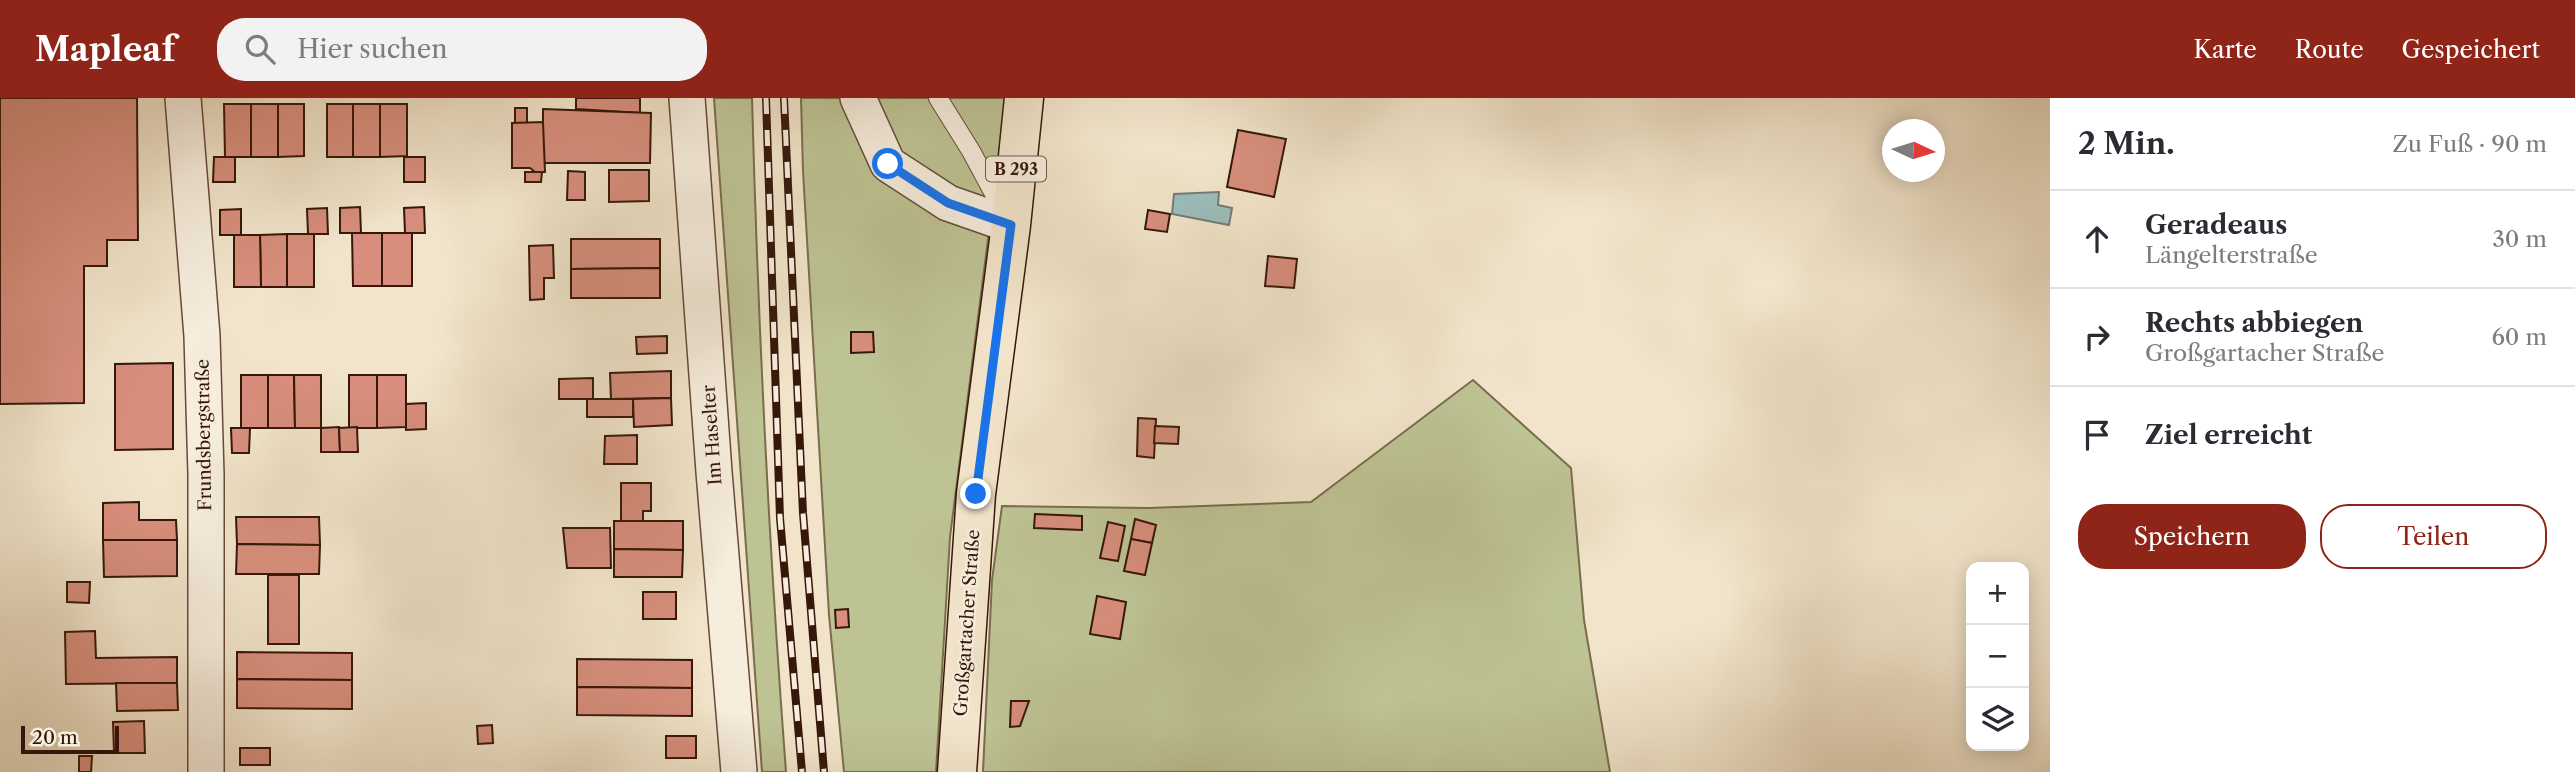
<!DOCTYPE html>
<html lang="de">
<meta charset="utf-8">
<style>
:root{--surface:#fff;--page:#f2f2f3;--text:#2b2b33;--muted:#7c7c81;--line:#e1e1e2;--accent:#8f2418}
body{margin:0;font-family:"Libre Caslon Text",serif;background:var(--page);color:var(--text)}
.controls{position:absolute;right:21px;bottom:21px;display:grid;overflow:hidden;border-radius:14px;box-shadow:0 4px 18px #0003}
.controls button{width:63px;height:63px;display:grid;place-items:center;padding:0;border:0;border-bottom:2px solid var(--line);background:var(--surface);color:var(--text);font:35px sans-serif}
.compass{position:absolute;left:1882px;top:21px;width:63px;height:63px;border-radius:50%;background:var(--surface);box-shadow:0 4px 18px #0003;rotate:94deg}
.scale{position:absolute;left:21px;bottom:18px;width:98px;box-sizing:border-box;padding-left:7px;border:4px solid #371709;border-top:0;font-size:19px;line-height:24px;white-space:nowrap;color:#371709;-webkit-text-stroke:5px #f6eddd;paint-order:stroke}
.stop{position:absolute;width:21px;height:21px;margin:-16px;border:5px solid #1a73e8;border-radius:50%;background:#fff}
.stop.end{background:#1a73e8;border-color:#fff;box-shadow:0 2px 7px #0008}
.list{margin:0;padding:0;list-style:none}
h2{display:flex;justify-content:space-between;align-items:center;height:91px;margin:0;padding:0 28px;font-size:30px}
h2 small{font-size:23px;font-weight:400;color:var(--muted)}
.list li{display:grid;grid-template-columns:46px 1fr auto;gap:21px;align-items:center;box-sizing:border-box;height:98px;padding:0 28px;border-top:2px solid var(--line)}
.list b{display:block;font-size:26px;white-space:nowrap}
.list p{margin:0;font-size:23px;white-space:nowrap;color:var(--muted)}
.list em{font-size:23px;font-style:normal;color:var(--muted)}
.actions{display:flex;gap:14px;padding:21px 28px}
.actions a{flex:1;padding:16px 0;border:2px solid var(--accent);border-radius:28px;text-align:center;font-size:24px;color:var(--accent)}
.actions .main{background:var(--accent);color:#fff}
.icon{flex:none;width:38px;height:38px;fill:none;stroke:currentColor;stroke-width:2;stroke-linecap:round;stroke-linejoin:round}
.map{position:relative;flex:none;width:2050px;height:674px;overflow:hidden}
header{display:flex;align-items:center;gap:42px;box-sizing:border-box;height:98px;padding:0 35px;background:var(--accent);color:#fff}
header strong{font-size:33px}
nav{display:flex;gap:38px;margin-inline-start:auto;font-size:24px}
.search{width:490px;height:63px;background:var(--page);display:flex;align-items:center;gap:18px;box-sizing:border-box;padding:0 24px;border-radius:28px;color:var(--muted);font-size:26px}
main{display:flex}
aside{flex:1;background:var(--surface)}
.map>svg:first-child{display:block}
.green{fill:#bec394;stroke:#7a6d4e;stroke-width:2}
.water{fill:#9cbebd;stroke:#747b75;stroke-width:2}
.building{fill:#d78e7c;stroke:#371709;stroke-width:2}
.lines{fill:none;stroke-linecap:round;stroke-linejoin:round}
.service-casing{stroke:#664a39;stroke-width:20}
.minor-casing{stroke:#664a39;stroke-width:38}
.primary-casing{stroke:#371709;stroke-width:41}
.service{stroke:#f6eddd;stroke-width:18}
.minor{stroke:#f6eddd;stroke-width:35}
.primary{stroke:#f1e4ca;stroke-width:38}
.rail-casing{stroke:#371709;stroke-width:8}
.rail{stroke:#f6eddd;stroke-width:5;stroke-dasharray:16;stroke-linecap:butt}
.route{stroke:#1a73e8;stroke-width:9}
.labels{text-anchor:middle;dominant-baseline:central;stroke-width:5;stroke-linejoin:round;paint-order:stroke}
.shield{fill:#f6eddd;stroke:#705749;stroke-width:2}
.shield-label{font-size:16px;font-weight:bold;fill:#371709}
.street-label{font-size:18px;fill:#371709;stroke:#f6eddd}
</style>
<header>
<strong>Mapleaf</strong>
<div class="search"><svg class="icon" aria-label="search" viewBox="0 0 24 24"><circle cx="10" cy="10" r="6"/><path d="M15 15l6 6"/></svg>Hier suchen</div>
<nav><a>Karte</a><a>Route</a><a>Gespeichert</a></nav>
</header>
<main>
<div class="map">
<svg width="2050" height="674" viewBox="0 0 2050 674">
<rect width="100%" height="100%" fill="#f1e4ca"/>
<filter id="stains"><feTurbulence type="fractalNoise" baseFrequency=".00286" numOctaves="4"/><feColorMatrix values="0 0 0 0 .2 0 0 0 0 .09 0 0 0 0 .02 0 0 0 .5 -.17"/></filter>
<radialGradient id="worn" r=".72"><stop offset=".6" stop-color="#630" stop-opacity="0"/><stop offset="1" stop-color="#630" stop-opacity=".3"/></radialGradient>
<g class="green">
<path d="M714 0H752C758 225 769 450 786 674H762Z"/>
<path d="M801 0H1006L950 439 936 674H844L829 517 803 73Z"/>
<path d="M1473 282 1571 370 1584 522 1610 674H983L992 482 1002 408 1148 410 1311 404Z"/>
</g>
<path class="water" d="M1219 94 1218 107 1232 110 1229 127 1172 116 1174 96Z"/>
<g class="building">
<path d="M0 0H137L138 142H107V168H84V305L0 306Z"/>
<path d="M576 0H640V15L576 11Z"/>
<path d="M224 6H251V59H225Z"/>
<rect x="251" y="6" width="27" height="53"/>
<path d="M278 6H304V58L278 59Z"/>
<rect x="327" y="6" width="26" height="53"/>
<rect x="353" y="6" width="27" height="53"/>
<path d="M380 6H407V58L380 59Z"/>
<rect x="515" y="10" width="12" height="15"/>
<path d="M543 11 651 15 650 65H543Z"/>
<path d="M543 24 545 74H535L530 70H512V25Z"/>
<path d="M1238 32 1286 41 1274 99 1227 89Z"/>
<path d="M214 59H235V84H213Z"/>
<rect x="404" y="59" width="21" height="25"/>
<path d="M609 72H649V103L609 104Z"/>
<path d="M568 73 585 74V102H567Z"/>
<path d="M525 74H542L541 84H525Z"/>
<path d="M360 109 361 135H340V110Z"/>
<path d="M424 109 425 135H405L404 110Z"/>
<path d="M327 110 328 136H308L307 111Z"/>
<path d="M241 111V137H220V112Z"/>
<path d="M1148 112 1170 116 1167 134 1145 131Z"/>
<path d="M352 135H382V188H353Z"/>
<rect x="382" y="135" width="30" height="53"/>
<path d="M287 136V189H261L260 137Z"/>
<rect x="287" y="136" width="27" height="53"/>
<path d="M234 137H260L261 189H234Z"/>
<path d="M571 141H660V170L571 171Z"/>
<path d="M553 147 554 180H544V201L530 202 529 148Z"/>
<path d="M1268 158 1297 161 1294 190 1265 188Z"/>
<path d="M660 170V200H571V171Z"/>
<path d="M851 234H873L874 254 851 255Z"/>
<path d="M667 238V255L637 256 636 239Z"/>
<path d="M173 265V351L115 352V266Z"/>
<path d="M671 273V300L611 301 610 275Z"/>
<rect x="241" y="277" width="27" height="53"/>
<path d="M268 277H294L295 330H268Z"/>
<path d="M294 277H321V330H295Z"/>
<rect x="349" y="277" width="28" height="53"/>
<path d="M377 277H406V329L377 330Z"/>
<path d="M593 280V301H559V281Z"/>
<path d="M671 300 672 327 634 329 633 301Z"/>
<rect x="587" y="301" width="46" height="18"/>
<path d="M426 305V331L406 332V306Z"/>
<path d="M1138 320 1156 321 1154 360 1137 358Z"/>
<path d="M1155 328 1179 329 1178 346 1154 345Z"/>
<path d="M339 329 340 354H321V330Z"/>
<path d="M357 329 358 354H340L339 330Z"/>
<path d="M231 330H250L249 355H232Z"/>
<path d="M637 337V366H604L605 338Z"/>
<path d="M621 385H651V413H643V424H621Z"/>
<path d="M139 404V422H176L177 442H103V405Z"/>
<path d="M1035 416 1082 418V432L1034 430Z"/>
<path d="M236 419H319L320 447 237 446Z"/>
<path d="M1135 421 1156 427 1152 445 1131 441Z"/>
<path d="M614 423H683V452L614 451Z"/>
<path d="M1108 424 1125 428 1118 463 1100 460Z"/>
<path d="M563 430H610L611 470H567Z"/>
<path d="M1131 441 1152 445 1145 477 1124 473Z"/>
<path d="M103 442H177V478L104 479Z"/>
<path d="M237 446 320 447 319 476H236Z"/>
<path d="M614 451 683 452 682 479H614Z"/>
<rect x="268" y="477" width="31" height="69"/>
<path d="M67 484H90L89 505 67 504Z"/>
<rect x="643" y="494" width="33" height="27"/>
<path d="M1097 498 1126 504 1120 541 1090 536Z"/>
<path d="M848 511 849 529 836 530 835 512Z"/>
<path d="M95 533 96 560 177 559V585L66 586 65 534Z"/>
<path d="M237 554 352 555V582L237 581Z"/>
<path d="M577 561 692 562V590L577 589Z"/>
<path d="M237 581 352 582V611L237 610Z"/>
<path d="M116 585H177L178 612 117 613Z"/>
<path d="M577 589 692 590V618L577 617Z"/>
<path d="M1011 603H1029L1020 628 1010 629Z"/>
<path d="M144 623 145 655H114L113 624Z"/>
<path d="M492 627 493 645 478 646 477 628Z"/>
<rect x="666" y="638" width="30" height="22"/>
<rect x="240" y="650" width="30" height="17"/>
<path d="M79 658H92L91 674H79Z"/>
</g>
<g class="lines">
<g class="service-casing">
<path id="service" d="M938 0 971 53 1006 118"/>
</g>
<g class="minor-casing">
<g id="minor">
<path d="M183 0 202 238 206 377V674"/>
<path d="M687 0 714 374 739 674"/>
<path d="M858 0 888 66 948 105 1011 127"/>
</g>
</g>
<g class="primary-casing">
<path id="primary" d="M957 674 976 396 1011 127 1024 0"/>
</g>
<use href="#service" class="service"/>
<use href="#minor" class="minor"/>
<use href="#primary" class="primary"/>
<g class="rail-casing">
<g id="rail">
<path d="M766 0 780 420 802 674"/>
<path d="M784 0 803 415 824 674"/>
</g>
</g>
<use href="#rail" class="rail"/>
</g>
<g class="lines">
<path class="route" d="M888 66 948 105 1011 127 976 396"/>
</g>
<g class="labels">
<rect class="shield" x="986" y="58.5" width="60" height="25" rx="5"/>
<g class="shield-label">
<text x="1016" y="71">B 293</text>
</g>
<g class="street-label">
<text transform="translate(204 337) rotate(-91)">Frundsbergstraße</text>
<text transform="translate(712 337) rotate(-94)">Im Haselter</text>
<text transform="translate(967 525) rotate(-86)">Großgartacher Straße</text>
</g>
</g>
<rect width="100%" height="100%" filter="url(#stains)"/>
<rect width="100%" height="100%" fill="url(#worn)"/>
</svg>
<div class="controls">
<button>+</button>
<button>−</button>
<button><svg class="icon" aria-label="layers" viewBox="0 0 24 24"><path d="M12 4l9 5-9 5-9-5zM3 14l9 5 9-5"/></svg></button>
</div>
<svg class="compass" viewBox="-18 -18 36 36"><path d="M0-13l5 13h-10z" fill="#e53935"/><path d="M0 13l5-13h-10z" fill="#7c7c81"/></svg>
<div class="scale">20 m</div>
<div class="stop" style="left:888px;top:66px"></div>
<div class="stop end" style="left:976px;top:396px"></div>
</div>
<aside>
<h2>2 Min.<small>Zu Fuß · 90 m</small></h2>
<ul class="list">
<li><svg class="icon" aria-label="ahead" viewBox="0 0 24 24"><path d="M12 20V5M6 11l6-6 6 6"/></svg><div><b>Geradeaus</b><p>Längelterstraße</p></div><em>30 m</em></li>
<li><svg class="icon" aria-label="right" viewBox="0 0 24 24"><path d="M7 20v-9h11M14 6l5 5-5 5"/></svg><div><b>Rechts abbiegen</b><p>Großgartacher Straße</p></div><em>60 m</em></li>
<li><svg class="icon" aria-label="arrive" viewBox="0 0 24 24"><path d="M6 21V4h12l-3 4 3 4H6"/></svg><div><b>Ziel erreicht</b></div></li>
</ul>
<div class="actions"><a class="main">Speichern</a><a>Teilen</a></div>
</aside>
</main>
